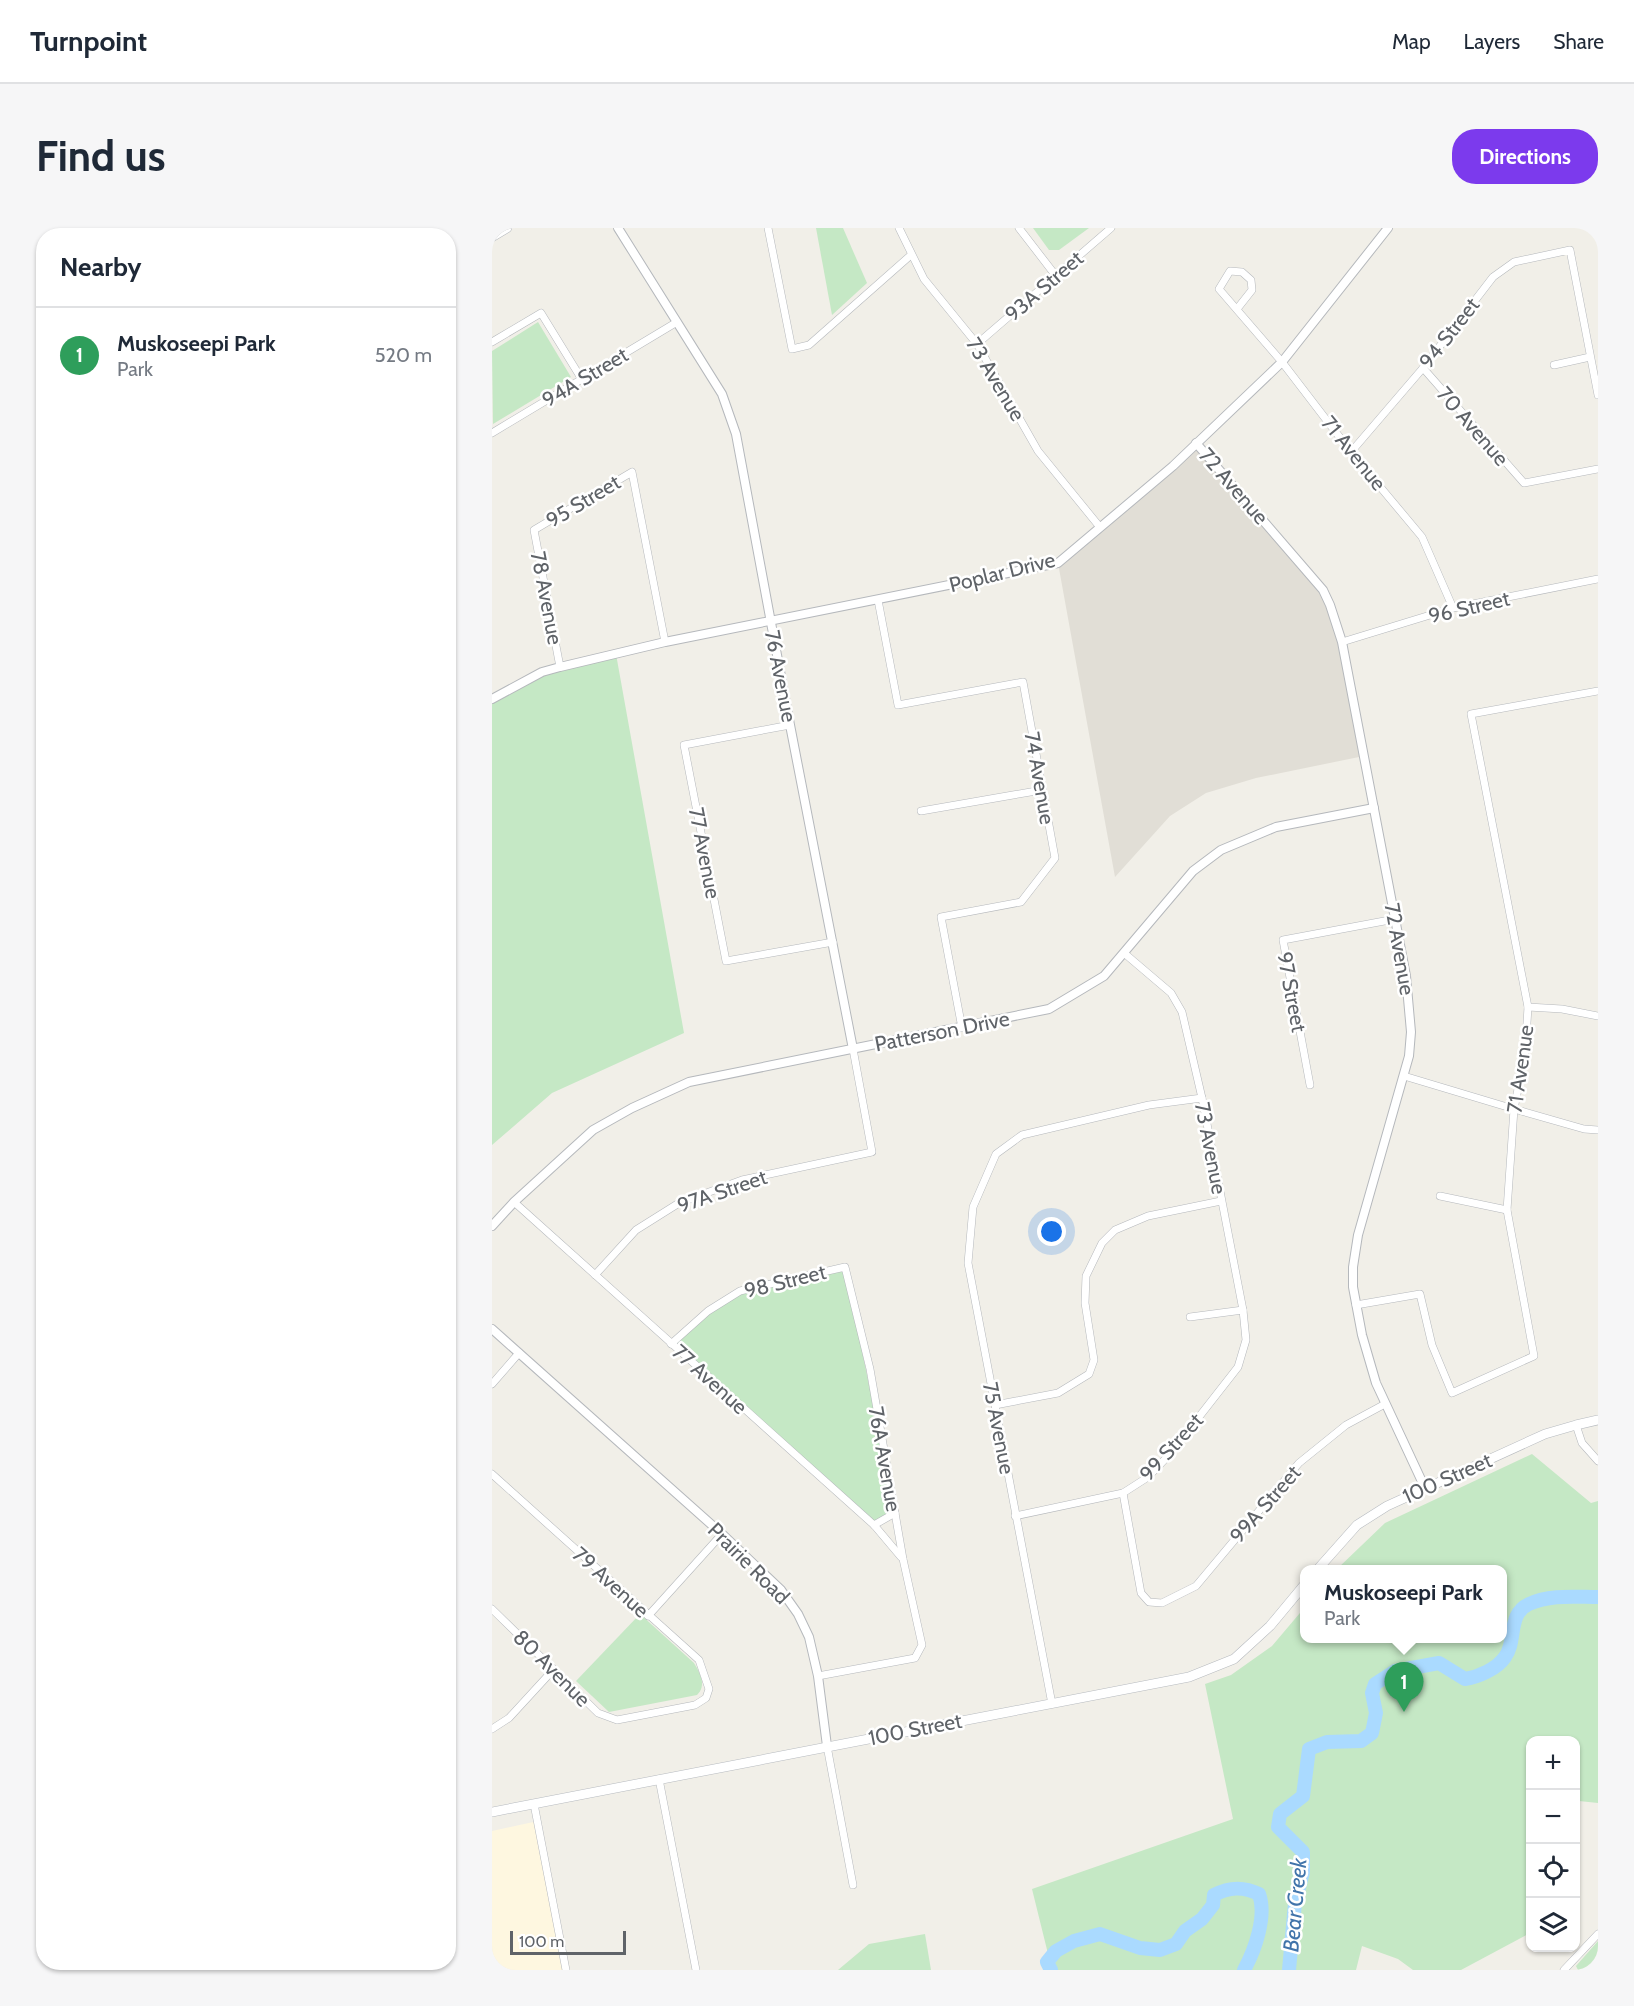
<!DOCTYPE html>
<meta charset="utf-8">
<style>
:root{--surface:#fff;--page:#f6f6f7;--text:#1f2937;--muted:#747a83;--line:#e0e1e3;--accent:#7c3aed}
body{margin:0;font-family:Cabin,sans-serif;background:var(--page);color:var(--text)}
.controls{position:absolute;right:18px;bottom:18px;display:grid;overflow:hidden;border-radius:12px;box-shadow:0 2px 4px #0004}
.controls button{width:54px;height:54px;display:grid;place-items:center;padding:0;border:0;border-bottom:2px solid var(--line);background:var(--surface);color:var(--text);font:30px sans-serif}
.scale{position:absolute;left:18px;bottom:15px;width:116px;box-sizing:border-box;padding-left:6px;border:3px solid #5f6368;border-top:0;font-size:16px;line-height:21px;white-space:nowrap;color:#5f6368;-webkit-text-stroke:4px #fff;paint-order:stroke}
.you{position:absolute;left:560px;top:1004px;width:21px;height:21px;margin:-15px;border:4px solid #fff;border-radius:50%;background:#1a73e8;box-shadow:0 0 0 9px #1a73e833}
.badge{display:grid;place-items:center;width:39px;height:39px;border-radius:50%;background:var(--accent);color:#fff;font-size:20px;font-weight:700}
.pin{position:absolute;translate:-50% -50px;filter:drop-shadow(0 2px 3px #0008)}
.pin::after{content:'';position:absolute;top:32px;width:21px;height:18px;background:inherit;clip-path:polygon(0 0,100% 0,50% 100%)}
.popup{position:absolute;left:808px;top:1337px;width:207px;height:78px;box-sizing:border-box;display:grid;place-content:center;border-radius:12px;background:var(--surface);filter:drop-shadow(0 2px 4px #0005);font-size:20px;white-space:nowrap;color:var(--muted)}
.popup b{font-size:22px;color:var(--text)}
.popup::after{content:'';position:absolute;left:50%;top:100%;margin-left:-12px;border:12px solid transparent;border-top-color:var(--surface)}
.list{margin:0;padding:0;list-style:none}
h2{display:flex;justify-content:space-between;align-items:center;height:78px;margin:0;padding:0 24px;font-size:26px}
h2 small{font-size:20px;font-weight:400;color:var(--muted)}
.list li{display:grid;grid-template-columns:39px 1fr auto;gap:18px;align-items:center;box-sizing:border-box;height:96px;padding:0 24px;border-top:2px solid var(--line)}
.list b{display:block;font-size:22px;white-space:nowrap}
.list p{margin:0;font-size:20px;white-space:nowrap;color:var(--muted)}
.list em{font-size:20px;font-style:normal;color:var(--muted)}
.icon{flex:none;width:33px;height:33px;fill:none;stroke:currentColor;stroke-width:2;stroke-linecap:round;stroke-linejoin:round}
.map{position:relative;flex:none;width:1106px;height:1742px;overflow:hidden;border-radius:24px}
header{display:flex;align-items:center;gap:36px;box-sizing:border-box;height:84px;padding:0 30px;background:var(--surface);border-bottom:2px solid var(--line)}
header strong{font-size:28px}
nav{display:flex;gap:33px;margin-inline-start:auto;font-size:21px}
.intro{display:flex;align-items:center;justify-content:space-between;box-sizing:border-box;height:144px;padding:0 36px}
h1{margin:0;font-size:42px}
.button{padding:15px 27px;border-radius:24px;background:var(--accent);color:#fff;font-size:21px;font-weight:700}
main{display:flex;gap:36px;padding:0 36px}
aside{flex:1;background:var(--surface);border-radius:24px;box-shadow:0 2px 4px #0004}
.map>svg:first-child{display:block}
.commercial{fill:#fef7e0}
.education{fill:#e1ded6}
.green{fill:#c5e8c5}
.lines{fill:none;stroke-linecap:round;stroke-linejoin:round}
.river{stroke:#aadaff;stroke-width:14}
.minor-casing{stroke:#b5b8bc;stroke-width:8}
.tertiary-casing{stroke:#b5b8bc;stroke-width:10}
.secondary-casing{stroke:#b6babf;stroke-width:10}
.minor{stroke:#fff;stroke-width:7}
.tertiary{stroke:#fff;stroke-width:8}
.secondary{stroke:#fff;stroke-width:9}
.labels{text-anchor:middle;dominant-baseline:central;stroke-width:5;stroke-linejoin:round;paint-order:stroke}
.street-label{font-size:21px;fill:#5f6368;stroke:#fff}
.water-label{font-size:22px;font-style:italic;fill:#4174aa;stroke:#fff}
</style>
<header>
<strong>Turnpoint</strong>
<nav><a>Map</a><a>Layers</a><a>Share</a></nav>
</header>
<div class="intro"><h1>Find us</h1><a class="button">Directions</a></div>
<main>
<aside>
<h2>Nearby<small></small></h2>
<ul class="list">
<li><span class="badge" style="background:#2e9e5b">1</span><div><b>Muskoseepi Park</b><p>Park</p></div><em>520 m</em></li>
</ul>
</aside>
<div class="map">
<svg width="1106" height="1742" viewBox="0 0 1106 1742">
<rect width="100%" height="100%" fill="#f1efe8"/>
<path class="commercial" d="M46 1593 74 1742H0V1603Z"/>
<path class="education" d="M704 215 838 377 872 528 764 550 714 565 678 588 623 649 566 335Z"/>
<g class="green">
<path d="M324 0H351L375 55 340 87Z"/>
<path d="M541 0H597L567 22H557Z"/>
<path d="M46 94 79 149 1 196 0 123Z"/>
<path d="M124 426 192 805 60 865 0 917V471L50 444Z"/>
<path d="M353 1039 403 1285 382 1297 179 1116 216 1083 248 1063Z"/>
<path d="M1040 1226 1099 1275 1106 1273V1575L1087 1573 1085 1634 1084 1637V1512H1038V1705L969 1742H921L906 1731 870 1718 864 1742H560L540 1661 741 1591 713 1456 739 1447 780 1418 813 1379V1410H1011V1342L845 1341 893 1295Z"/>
<path d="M148 1386 202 1435C208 1445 215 1457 205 1467L117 1484 84 1453Z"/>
<path d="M433 1706 439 1742H346L377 1716Z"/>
<path d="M1106 1713V1742H1086L1084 1738Z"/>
</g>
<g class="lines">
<g class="river">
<path d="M559 1742 555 1734 564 1723 582 1713 608 1706 648 1720 668 1722 684 1716 693 1703 710 1691 721 1677 722 1667C737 1659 751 1658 767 1666 775 1688 763 1722 752 1742"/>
<path d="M797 1742 803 1675 811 1644V1624L786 1599 788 1586 811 1568 817 1521 835 1514 869 1513 880 1505 884 1485 880 1465 883 1456 903 1443 947 1435 973 1451C986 1449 1005 1441 1013 1429 1025 1413 1015 1386 1037 1376 1058 1366 1084 1369 1106 1369"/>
</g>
<g class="minor-casing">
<g id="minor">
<path d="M276 0 300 121 317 117 419 27"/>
<path d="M407 0 432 51 485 116 546 223 607 298"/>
<path d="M527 0 564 48"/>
<path d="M745 81 760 62 759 52 750 44 738 43 727 61 790 134 859 224 930 309 961 380"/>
<path d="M0 114 49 85 89 150"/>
<path d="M485 116 619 0"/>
<path d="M1062 137 1098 129"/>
<path d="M931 140 1032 255 1106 241"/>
<path d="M0 205 185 94"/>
<path d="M859 224 931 140 1001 49 1022 34 1078 22 1106 167"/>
<path d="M386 372 406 477 531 454 563 630 529 674 449 689 470 800"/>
<path d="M850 414 961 380 1106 351"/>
<path d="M68 439 42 302 140 244 173 414"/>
<path d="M298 497 192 517 234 733 341 714"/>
<path d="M429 583 550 562"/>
<path d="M1036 779 1070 781 1106 788"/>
<path d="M912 848 1022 881 1092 901 1106 902"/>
<path d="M818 857 791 712 903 691"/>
<path d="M948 968 1015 982"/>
<path d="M22 974 382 1297 409 1329"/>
<path d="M103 1047 144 1002 187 975 250 952 380 924 361 821"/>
<path d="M864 1077 928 1066 940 1117 960 1165 1042 1128 1015 982 1022 881 1033 826 1036 779 979 486 1106 463"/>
<path d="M698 1089 751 1082"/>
<path d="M179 1116 216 1083 248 1063 353 1039 378 1141 411 1331 430 1417 423 1430 326 1448"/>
<path d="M0 1156 27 1125"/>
<path d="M503 1177 566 1165 597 1146 602 1132 593 1075 594 1048 610 1015 623 1002 656 988 729 973"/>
<path d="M1084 1197 1090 1215 1106 1233"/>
<path d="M0 1246 207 1432 217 1461 214 1470 203 1477 125 1492 106 1485 0 1381"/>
<path d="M631 1265 649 1365 657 1374 670 1375 704 1358 807 1235 854 1197 893 1176"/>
<path d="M523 1288 631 1265 656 1249 678 1226 746 1139 754 1112 751 1082 710 870 690 784 679 765 632 725"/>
<path d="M382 1297 403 1285"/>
<path d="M156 1388 230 1306"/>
<path d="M560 1476 476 1035 481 979 504 926 530 907 657 877 710 870"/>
<path d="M0 1501 17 1490 62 1441"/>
<path d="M335 1518 361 1657"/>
<path d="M167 1551 204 1742"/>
<path d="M42 1576 74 1742"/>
<path d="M1072 1742 1106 1706"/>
</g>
</g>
<g class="tertiary-casing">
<g id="tertiary">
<path d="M126 0 230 166 244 206 298 497 361 821"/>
<path d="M704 215 831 362 838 377 850 414 914 748 919 804 917 828 866 1007 861 1039V1059L870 1107 884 1155 933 1260"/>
<path d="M0 471 50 444 68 439 173 414 566 335 681 238 790 134 896 0"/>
<path d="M0 998 22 974 101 902 140 880 197 854 557 781 612 748 701 643 729 622 784 599 882 580"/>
<path d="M0 1101 230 1306 289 1362 306 1386 317 1409 326 1448 335 1518"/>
</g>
</g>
<g class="secondary-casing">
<g id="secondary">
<path d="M0 9 15 0"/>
<path d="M825 1342 865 1297 895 1278 1053 1206 1084 1197 1106 1192"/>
<path d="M0 1584 697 1449 742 1431 778 1398 813 1356"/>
</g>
</g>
<use href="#minor" class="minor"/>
<use href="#tertiary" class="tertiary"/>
<use href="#secondary" class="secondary"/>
</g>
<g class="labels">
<g class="street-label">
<text transform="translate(552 58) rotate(-41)">93A Street</text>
<text transform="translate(957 105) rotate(-52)">94 Street</text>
<text transform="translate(93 149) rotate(-31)">94A Street</text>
<text transform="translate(504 151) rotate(59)">73 Avenue</text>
<text transform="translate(981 198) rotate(49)">70 Avenue</text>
<text transform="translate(862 225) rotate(51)">71 Avenue</text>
<text transform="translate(742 258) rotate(49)">72 Avenue</text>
<text transform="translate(91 273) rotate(-31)">95 Street</text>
<text transform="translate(510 344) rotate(-14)">Poplar Drive</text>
<text transform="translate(55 370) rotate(79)">78 Avenue</text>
<text transform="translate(977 379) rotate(-13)">96 Street</text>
<text transform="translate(289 448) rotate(79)">76 Avenue</text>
<text transform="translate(548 550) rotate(80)">74 Avenue</text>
<text transform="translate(213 625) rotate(79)">77 Avenue</text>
<text transform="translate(908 721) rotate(80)">72 Avenue</text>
<text transform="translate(800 764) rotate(79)">97 Street</text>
<text transform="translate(450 803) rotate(-11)">Patterson Drive</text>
<text transform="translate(1028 841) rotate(-82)">71 Avenue</text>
<text transform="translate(719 920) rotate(79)">73 Avenue</text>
<text transform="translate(230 963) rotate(-19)">97A Street</text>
<text transform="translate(293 1053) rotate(-14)">98 Street</text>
<text transform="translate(218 1151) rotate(42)">77 Avenue</text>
<text transform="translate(507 1200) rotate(79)">75 Avenue</text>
<text transform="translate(679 1219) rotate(-48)">99 Street</text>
<text transform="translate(393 1231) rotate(80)">76A Avenue</text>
<text transform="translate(955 1250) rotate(-24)">100 Street</text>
<text transform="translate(773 1276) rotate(-49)">99A Street</text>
<text transform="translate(257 1335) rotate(45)">Prairie Road</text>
<text transform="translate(119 1354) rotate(42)">79 Avenue</text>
<text transform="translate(60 1440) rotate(45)">80 Avenue</text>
<text transform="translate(423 1501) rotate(-11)">100 Street</text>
</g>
<g class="water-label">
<text transform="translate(803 1677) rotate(-85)">Bear Creek</text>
</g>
</g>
</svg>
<div class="controls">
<button>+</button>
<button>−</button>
<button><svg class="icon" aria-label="locate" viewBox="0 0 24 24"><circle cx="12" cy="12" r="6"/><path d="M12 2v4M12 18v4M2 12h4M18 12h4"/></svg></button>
<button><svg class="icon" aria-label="layers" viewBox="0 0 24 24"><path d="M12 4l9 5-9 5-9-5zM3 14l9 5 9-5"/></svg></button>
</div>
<div class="scale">100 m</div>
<div class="you"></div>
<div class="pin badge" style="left:912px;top:1484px;background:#2e9e5b">1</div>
<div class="popup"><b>Muskoseepi Park</b>Park</div>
</div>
</main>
